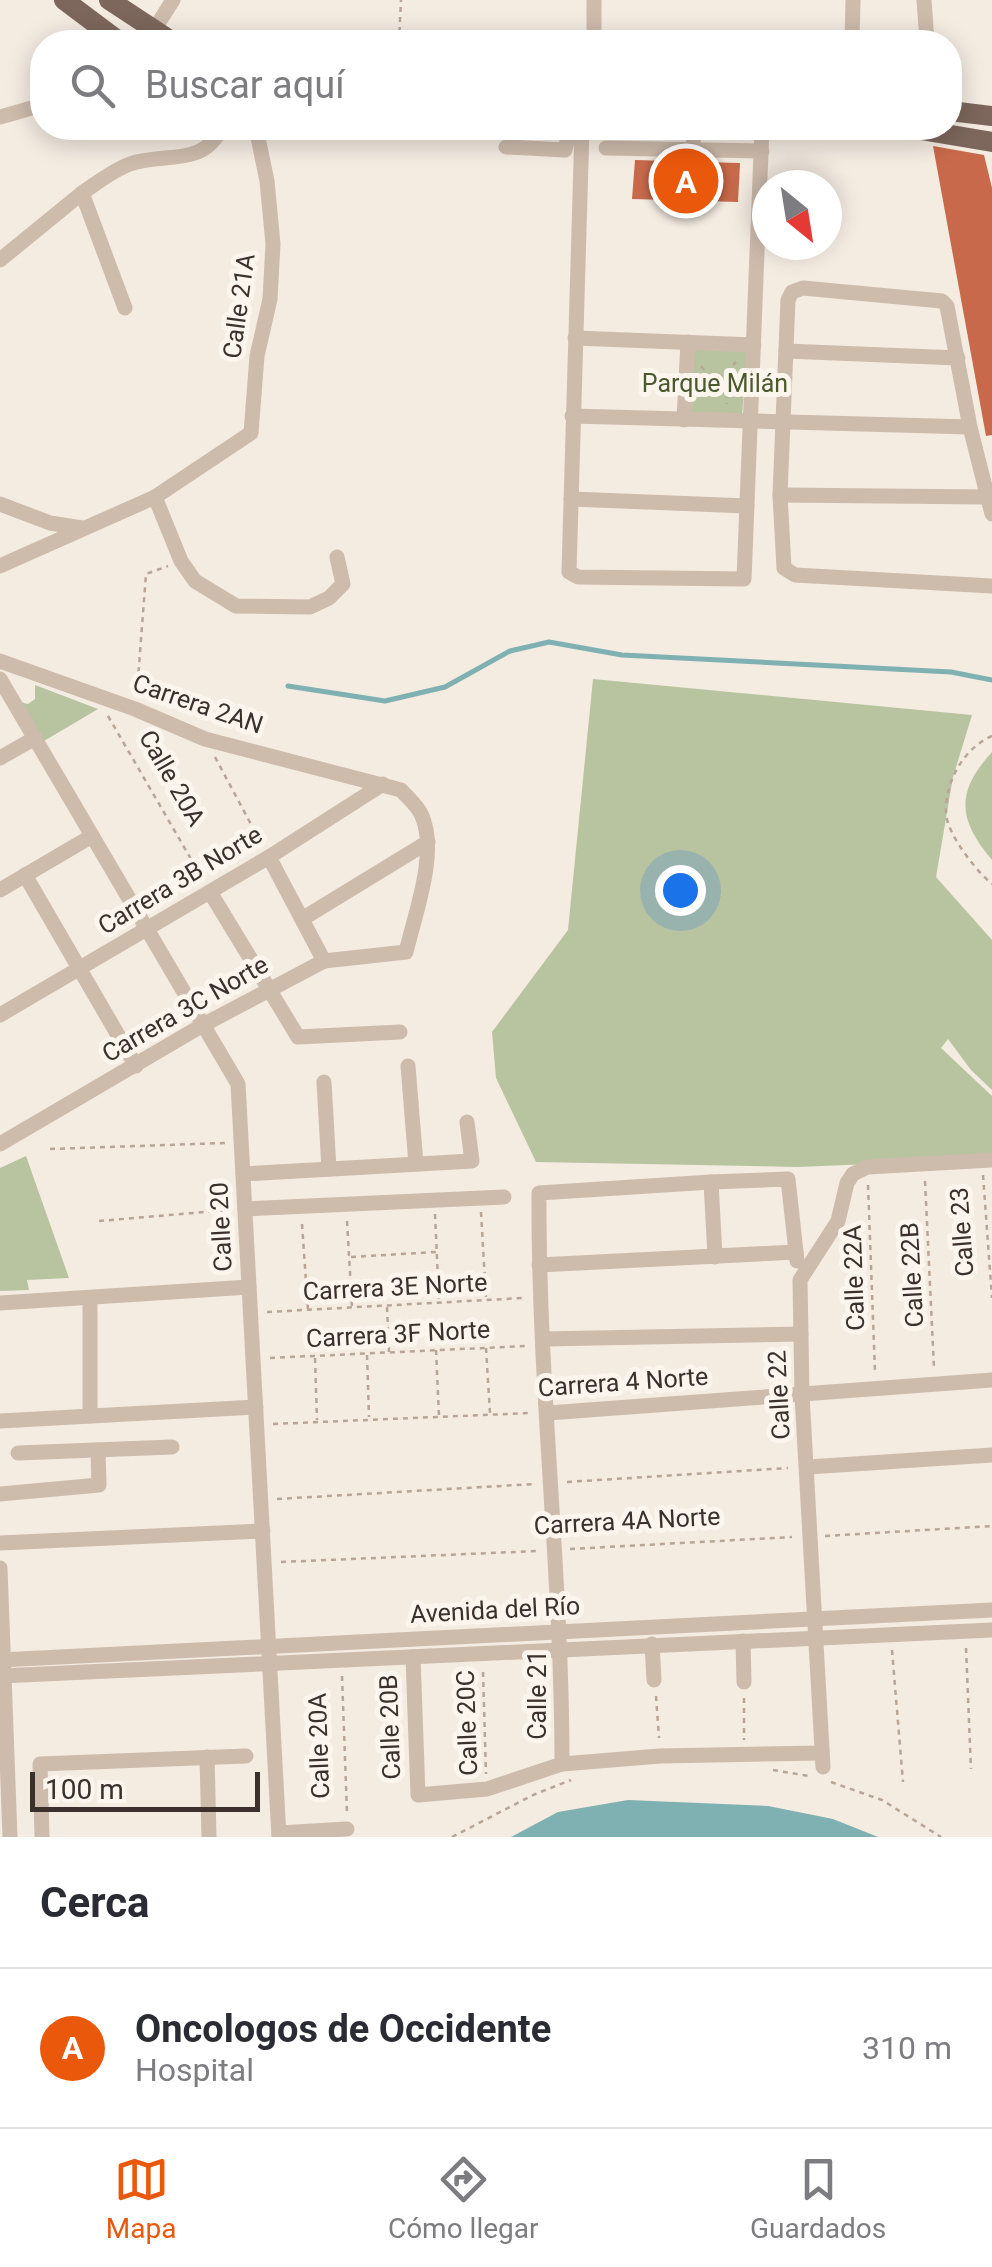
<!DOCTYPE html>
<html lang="es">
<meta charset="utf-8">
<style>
:root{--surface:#fff;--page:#f7f7f7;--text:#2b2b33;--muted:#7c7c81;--line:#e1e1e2;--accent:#ea580c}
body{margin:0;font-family:Roboto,sans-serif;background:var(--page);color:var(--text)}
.compass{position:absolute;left:752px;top:170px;width:90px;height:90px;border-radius:50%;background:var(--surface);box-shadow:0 5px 25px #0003;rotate:150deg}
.scale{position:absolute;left:30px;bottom:25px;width:230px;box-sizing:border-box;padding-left:10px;border:5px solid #3b302b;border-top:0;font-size:28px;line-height:35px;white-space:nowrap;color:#3b302b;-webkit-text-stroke:8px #fbf5ee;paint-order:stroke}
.you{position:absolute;left:680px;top:890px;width:35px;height:35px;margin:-25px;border:8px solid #fff;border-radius:50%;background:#1a73e8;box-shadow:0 0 0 15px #1a73e833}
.badge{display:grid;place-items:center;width:65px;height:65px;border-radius:50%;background:var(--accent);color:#fff;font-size:32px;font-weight:700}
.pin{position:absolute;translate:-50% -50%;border:5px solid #fff;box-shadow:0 2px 10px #0006}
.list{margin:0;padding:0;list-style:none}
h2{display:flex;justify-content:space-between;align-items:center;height:130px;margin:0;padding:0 40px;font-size:42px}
h2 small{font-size:32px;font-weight:400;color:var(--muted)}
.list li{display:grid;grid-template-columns:65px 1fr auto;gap:30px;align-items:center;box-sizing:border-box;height:160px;padding:0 40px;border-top:2px solid var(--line)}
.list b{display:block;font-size:38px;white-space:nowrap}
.list p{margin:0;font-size:32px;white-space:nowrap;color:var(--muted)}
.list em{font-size:32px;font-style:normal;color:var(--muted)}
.icon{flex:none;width:55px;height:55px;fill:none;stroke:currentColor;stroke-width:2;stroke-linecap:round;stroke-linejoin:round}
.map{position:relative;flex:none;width:992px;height:1837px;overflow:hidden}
.search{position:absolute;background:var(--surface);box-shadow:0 5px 25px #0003;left:30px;right:30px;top:30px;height:110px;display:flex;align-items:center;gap:25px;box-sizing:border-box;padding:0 35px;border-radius:40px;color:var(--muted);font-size:38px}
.sheet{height:290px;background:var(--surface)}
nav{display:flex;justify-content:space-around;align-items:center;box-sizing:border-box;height:140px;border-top:2px solid var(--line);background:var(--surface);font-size:28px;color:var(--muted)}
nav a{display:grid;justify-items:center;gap:5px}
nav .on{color:var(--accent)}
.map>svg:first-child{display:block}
.green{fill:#b8c4a0}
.water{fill:#7fb0b2}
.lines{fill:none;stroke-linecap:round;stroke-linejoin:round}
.stream{stroke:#7fb0b2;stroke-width:5}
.building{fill:#c8694b}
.path{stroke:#b9a596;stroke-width:2.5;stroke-dasharray:5 5;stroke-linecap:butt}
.minor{stroke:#cdbbac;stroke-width:15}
.major{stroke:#7d675c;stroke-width:20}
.labels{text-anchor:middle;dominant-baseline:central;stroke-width:10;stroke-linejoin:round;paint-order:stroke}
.street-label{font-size:25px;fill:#3b302b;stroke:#fbf5ee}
.park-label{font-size:25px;fill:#4a5a2e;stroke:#fbf5ee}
</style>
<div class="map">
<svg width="992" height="1837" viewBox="0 0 992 1837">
<rect width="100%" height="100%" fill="#f4ebe1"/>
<g class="green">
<path d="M688 347 747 351 742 416 684 415Z"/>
<path d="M593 679 972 715 953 777 936 877 992 940V1090L971 1070 948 1039 941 1048 992 1096V1159L798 1167 536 1162 496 1078 492 1032 568 930Z"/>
<path d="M35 685 98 709 44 741 20 702 28 704 35 699Z"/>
<path d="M992 752V860C957 818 956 792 992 752Z"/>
<path d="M26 1156 69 1278 27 1280 29 1290 0 1291V1168Z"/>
</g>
<path class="water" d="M628 1800 768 1806 833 1819 878 1837H511L558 1812Z"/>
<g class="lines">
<path class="stream" d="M288 686 385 701 445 687 510 651 549 642 622 655 951 672 992 680"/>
</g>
<g class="building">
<path d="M933 146 984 155 992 188V435L986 436Z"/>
<path d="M635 160 740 163 738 202 632 199Z"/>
</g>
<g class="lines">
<g class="path">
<path d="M399 42 401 0"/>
<path d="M701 366 713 380"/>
<path d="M715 378 720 381 716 387 712 383Z"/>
<path d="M719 379 736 362"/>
<path d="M719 386 727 395V404"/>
<path d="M703 396 713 386"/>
<path d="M137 692 146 574 168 566"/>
<path d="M108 716 202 878"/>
<path d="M992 736C964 748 945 781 946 813 947 834 976 871 992 884"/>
<path d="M215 757 261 843"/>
<path d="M50 1149 225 1143"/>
<path d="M983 1175 992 1298"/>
<path d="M925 1181 934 1368"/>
<path d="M868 1185 875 1372"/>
<path d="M481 1212 486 1299"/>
<path d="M435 1214 439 1301"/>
<path d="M99 1221 228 1210"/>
<path d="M347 1221 352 1307"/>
<path d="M302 1224 308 1310"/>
<path d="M351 1257 436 1252"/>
<path d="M387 1307 389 1352"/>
<path d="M267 1312 523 1298"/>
<path d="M486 1348 490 1413"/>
<path d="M436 1350 439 1416"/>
<path d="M367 1355 369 1417"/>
<path d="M270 1358 526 1346"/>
<path d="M315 1358 317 1420"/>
<path d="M273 1424 530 1413"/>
<path d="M567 1482 788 1468"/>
<path d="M277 1499 534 1484"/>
<path d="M825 1536 992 1526"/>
<path d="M570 1549 792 1537"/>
<path d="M281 1562 537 1551"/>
<path d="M966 1648 971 1769"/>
<path d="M892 1650 903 1782"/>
<path d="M483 1672 486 1774"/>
<path d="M342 1676 347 1813"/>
<path d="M656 1696 659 1738"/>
<path d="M744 1698V1740"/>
<path d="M773 1770 809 1776"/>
<path d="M831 1782 882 1800 941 1837"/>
<path d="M452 1837 533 1795 571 1780"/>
</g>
<g class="minor">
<path d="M594 0V42"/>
<path d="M924 0 927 42"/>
<path d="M154 30 173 0"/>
<path d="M852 42 853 0"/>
<path d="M0 117 42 105"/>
<path d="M582 128 569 572 578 577 744 579 762 128"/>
<path d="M506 147 565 150 570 128"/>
<path d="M606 148 762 151"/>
<path d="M693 150 694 128"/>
<path d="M0 260 82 193"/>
<path d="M125 308 82 193C97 183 113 170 130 164 165 152 204 167 221 128"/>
<path d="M575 338 754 345"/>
<path d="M786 351 958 358"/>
<path d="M572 416 970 427"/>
<path d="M684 420 688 342"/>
<path d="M780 495 988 497"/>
<path d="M155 497 181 561 195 581 236 606 310 607 329 598 343 584 337 557"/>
<path d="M571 499 747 506"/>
<path d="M0 504 50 523 82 528"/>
<path d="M992 514 970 427 947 306 942 301 803 288 792 292 788 300 780 495 784 568 795 575 992 586"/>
<path d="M0 566 155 497 251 433 257 356 270 299 273 244 267 181 256 128"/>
<path d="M0 661 135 709 205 739 401 790C408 798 418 806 422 816 438 853 415 914 406 952L324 961 203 1025 0 1144"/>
<path d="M0 679 238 1084 279 1837"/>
<path d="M0 758 35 738"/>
<path d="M269 857 324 961"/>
<path d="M25 875 136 1066"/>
<path d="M0 890 92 836"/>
<path d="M210 892 298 1037 400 1032"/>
<path d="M302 919 428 842"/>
<path d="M0 1015 269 857 383 784"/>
<path d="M408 1066 416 1164"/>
<path d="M324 1082 329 1169"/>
<path d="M243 1174 472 1161 467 1122"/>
<path d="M245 1209 504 1197"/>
<path d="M715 1257 711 1182 788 1179 797 1261"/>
<path d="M539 1265 796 1252"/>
<path d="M90 1298V1416"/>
<path d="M0 1303 249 1287"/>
<path d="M543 1339 801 1334"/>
<path d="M548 1413 992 1380"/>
<path d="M0 1421 256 1407"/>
<path d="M18 1453 172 1447"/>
<path d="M808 1467 992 1455"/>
<path d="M0 1494 99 1485 98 1450"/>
<path d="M0 1543 263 1531"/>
<path d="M0 1568 10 1837"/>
<path d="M743 1641 744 1682"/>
<path d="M652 1644 654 1680"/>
<path d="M413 1657 418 1795 487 1789 562 1764 660 1756 822 1753"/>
<path d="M0 1660 992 1610"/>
<path d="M0 1676 992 1630"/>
<path d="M207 1757 209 1837"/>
<path d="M562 1764C562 1574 538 1384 539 1193L711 1182"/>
<path d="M823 1767 802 1395 800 1280 838 1221 847 1183 853 1174 867 1167 992 1160"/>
<path d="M279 1833 347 1829"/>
<path d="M42 1837 40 1764 246 1756"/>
</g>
<g class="major">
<path d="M64 0 120 42"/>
<path d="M109 0 173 42"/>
<path d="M950 111 992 116"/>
<path d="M909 128 992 142"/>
</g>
</g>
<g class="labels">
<g class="street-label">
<text transform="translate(239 306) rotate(-82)">Calle 21A</text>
<text transform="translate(198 704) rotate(19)">Carrera 2AN</text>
<text transform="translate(172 778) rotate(60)">Calle 20A</text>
<text transform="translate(180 880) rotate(-31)">Carrera 3B Norte</text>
<text transform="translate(185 1009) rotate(-30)">Carrera 3C Norte</text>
<text transform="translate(221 1227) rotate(-93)">Calle 20</text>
<text transform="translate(962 1232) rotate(-94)">Calle 23</text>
<text transform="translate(912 1275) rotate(-93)">Calle 22B</text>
<text transform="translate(854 1278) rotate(-92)">Calle 22A</text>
<text transform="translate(395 1287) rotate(-3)">Carrera 3E Norte</text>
<text transform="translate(398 1334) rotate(-3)">Carrera 3F Norte</text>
<text transform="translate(623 1382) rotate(-4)">Carrera 4 Norte</text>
<text transform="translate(779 1395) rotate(-93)">Calle 22</text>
<text transform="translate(627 1521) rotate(-3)">Carrera 4A Norte</text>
<text transform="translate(495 1610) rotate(-3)">Avenida del Río</text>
<text transform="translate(537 1695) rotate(-90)">Calle 21</text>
<text transform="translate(467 1723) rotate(-92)">Calle 20C</text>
<text transform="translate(390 1727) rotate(-92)">Calle 20B</text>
<text transform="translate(319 1746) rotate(-92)">Calle 20A</text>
</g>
<g class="park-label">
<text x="715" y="383">Parque Milán</text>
</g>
</g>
</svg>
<svg class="compass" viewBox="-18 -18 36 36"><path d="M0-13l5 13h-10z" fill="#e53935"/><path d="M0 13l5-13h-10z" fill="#7c7c81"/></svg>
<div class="scale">100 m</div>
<div class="you"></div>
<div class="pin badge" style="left:686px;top:181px">A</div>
<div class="search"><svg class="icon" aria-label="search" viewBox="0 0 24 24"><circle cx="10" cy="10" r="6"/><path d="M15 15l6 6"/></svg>Buscar aquí</div>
</div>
<section class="sheet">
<h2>Cerca<small></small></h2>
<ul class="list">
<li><span class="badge">A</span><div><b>Oncologos de Occidente</b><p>Hospital</p></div><em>310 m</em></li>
</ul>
</section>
<nav>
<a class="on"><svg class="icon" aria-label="map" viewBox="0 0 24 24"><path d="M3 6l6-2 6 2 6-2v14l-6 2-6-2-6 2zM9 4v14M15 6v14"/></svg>Mapa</a>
<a><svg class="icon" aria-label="directions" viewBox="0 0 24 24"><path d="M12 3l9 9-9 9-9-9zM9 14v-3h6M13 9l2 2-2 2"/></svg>Cómo llegar</a>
<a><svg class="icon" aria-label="saved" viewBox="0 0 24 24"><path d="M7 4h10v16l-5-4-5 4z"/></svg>Guardados</a>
</nav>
